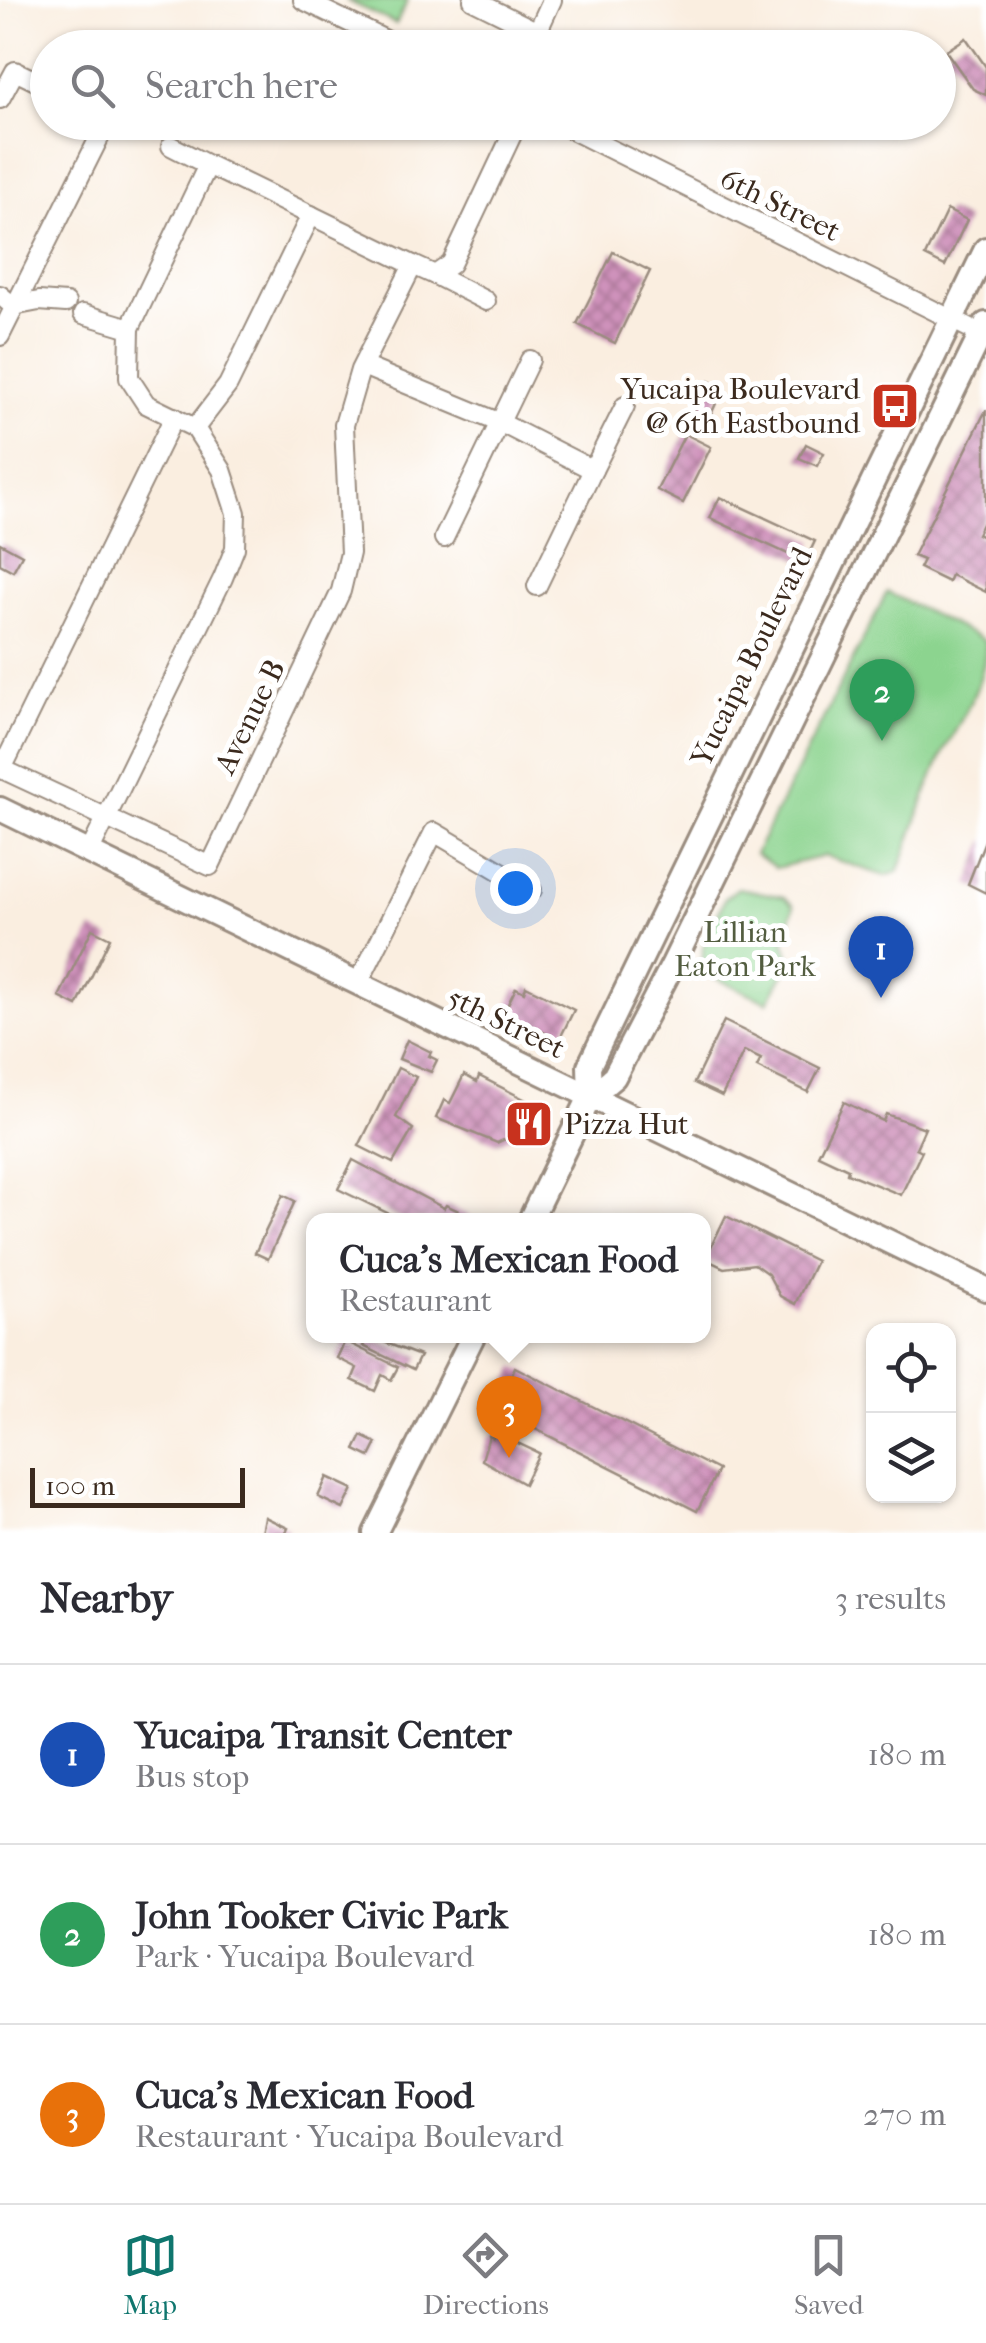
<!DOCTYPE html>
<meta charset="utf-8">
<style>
:root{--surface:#fff;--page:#f2f2f3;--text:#2b2b33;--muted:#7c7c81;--line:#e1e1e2;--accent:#0f766e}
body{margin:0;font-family:"IM FELL French Canon",serif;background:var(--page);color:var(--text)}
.controls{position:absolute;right:30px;bottom:30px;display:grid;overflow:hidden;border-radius:20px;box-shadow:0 2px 8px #0004}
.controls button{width:90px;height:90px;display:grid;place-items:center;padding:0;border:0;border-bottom:2px solid var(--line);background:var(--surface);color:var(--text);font:50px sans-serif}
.scale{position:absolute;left:30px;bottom:25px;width:215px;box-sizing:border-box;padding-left:10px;border:5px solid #3b2a1e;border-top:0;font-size:28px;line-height:35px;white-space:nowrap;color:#3b2a1e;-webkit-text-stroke:8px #fff;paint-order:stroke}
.you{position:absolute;left:515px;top:888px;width:35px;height:35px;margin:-25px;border:8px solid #fff;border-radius:50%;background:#1a73e8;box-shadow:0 0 0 15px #1a73e833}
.badge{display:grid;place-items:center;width:65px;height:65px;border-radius:50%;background:var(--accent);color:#fff;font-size:32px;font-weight:700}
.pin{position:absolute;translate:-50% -82px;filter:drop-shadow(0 2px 5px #0008)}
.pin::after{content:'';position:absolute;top:52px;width:35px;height:30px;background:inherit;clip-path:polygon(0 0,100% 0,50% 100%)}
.popup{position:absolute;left:306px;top:1213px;width:405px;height:130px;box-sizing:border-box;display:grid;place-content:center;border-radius:20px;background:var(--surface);filter:drop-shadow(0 2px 8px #0005);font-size:32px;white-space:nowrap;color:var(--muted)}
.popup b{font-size:38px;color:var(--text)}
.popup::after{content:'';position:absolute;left:50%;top:100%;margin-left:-20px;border:20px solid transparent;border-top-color:var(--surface)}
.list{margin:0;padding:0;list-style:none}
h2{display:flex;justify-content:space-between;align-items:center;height:130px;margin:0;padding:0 40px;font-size:42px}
h2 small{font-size:32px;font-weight:400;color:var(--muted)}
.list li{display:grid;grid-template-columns:65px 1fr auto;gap:30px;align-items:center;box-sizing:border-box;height:180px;padding:0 40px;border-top:2px solid var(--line)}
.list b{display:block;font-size:38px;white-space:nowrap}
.list p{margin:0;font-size:32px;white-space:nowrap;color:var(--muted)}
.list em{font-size:32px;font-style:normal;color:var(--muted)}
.icon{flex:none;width:55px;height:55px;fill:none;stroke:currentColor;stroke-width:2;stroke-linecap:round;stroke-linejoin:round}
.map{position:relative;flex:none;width:986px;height:1533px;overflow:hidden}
.search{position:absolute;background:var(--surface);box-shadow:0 2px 8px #0004;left:30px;right:30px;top:30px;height:110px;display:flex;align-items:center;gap:25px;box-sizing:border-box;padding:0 35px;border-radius:55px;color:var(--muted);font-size:38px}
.sheet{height:670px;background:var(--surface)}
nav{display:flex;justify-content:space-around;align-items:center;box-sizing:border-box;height:140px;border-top:2px solid var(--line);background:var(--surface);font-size:28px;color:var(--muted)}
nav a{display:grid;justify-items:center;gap:5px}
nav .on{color:var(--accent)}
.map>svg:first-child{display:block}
.park{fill:#8cd48f;stroke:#647f56;stroke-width:2.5}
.building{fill:url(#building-cross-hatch)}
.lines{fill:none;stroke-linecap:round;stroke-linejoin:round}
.minor-casing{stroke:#9a8c7f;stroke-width:22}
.major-casing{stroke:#9a8c7f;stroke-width:28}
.minor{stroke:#fff;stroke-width:18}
.major{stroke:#fff;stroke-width:22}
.labels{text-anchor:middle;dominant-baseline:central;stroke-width:10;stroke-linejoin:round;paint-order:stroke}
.street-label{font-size:30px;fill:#3b2a1e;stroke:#fff}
.poi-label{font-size:30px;fill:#3b2a1e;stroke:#fff;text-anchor:end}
.park-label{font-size:30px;fill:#535d40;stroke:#fff}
</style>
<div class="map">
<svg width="986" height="1533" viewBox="0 0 986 1533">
<defs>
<pattern id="building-cross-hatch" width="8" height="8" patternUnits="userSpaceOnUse" patternTransform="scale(2.5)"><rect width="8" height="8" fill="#cf92bb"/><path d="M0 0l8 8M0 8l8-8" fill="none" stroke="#a97797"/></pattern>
</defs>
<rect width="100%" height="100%" fill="#fff"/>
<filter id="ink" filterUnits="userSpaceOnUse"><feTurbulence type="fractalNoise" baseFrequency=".01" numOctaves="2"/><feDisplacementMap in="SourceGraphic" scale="20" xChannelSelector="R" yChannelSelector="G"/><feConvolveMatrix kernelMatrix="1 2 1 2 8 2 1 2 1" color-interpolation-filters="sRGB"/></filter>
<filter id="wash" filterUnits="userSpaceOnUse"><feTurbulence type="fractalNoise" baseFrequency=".0048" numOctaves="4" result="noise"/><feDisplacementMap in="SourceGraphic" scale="40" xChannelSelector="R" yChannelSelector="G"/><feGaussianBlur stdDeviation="2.25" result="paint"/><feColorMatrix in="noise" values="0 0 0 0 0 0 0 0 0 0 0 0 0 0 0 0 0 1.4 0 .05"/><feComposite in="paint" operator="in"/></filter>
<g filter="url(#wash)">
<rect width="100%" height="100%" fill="#faeee0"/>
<g class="park">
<path d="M346 0H408L396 24Z"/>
<path d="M887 592 986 641C986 686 961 717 942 756 924 792 914 834 898 872L885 876 825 856 776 868 755 854Z"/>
<path d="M738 888 784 897 794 906 784 940 791 961 768 1002 702 972 703 946 725 898Z"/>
</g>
<g id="blocks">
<g class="building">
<path d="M966 38 986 67V95L973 89 946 51Z"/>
<path d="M947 210 967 220 945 266 925 256Z"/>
<path d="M613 252 650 271 615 343 577 324Z"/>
<path d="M709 381 723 388 708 421 693 414Z"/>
<path d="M986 410V516L977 534 986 539V592L951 575 948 582 919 568 923 560 913 556Z"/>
<path d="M685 434 711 447 683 503 657 490Z"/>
<path d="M806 444 824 453 817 466 799 458Z"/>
<path d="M720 497 815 541 805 562 710 518Z"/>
<path d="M0 543 22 555 13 571 0 564Z"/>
<path d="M986 838V893L968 884Z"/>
<path d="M92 929 110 938 77 1006 59 997Z"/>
<path d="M526 986 574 1010 559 1040 504 1012 516 988 524 992Z"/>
<path d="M724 1021 820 1068 808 1092 757 1067 761 1059 744 1051 722 1096 694 1083Z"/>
<path d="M407 1040 431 1052 429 1056 437 1060 431 1072 399 1059Z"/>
<path d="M398 1068 416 1077 396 1117 413 1129 393 1163 359 1146Z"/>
<path d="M464 1075 477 1082 479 1076 530 1102 536 1125 497 1143 436 1118 444 1100 450 1103Z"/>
<path d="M844 1102 883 1121 886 1114 925 1128 916 1148 922 1151 901 1195 847 1173 848 1169 818 1155Z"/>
<path d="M353 1160 444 1208 446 1205 470 1216 468 1220H402L338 1189Z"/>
<path d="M283 1195 295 1201 268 1259 255 1253Z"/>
<path d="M726 1216 816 1261 795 1304 780 1296 768 1274 754 1264 724 1268 705 1259Z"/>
<path d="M368 1336 420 1356 413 1370 363 1346Z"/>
<path d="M345 1341 398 1367 391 1380 382 1375 375 1391 352 1380 357 1368 337 1358Z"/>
<path d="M515 1367 718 1470 697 1511 496 1409Z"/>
<path d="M496 1433 539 1453 524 1484 482 1460 489 1436 493 1438Z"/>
<path d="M362 1436 377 1443 370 1457 355 1450Z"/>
<path d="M327 1477 353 1489 343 1509 318 1497Z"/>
<path d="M265 1517 288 1528 286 1533H262Z"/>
</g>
</g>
</g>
<g filter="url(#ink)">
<use href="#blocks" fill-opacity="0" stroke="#9a8c7f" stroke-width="2.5"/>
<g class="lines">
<g class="minor-casing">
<g id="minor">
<path d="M303 0 402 48"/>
<path d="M473 0 538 32"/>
<path d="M530 48 552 0"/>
<path d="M0 99 15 71 48 87"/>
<path d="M556 122 981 334"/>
<path d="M171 146 208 165"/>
<path d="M413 265 435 275 451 264 518 122"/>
<path d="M435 275 486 301"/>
<path d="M0 295 13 306 39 301 66 303"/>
<path d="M83 314 130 328 129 378 146 404 195 428 222 470 236 513 235 548 223 578 89 853"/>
<path d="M130 328 208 165 413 265 360 370 344 425 350 553 341 591 210 866 2 769 174 417"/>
<path d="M0 336 107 122"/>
<path d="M363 366 503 424 593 470 625 406"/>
<path d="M195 428 228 385 311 215"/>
<path d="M444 538 530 360"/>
<path d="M537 586 593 470"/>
<path d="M358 984 434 832 532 890"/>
</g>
</g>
<g class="major-casing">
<g id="major">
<path d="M0 809 986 1289"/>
<path d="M590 1097 589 1066 986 249"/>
<path d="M530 1220 590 1097 614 1077 673 964 986 324"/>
<path d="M375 1533 473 1336"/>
</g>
</g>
<use href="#minor" class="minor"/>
<use href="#major" class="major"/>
</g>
</g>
<defs>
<g id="bus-square" transform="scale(2.5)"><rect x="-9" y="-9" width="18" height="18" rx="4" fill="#c8321e" stroke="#fff"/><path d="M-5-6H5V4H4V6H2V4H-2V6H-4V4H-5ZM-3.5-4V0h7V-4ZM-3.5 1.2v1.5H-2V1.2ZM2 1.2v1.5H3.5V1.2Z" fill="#fff"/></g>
<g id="restaurant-square" transform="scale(2.5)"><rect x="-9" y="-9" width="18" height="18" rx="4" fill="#c8321e" stroke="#fff"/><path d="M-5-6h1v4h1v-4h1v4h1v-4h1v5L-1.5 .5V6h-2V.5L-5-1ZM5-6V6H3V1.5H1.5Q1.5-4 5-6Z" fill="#fff"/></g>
</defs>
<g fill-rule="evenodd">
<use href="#bus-square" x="895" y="406"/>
<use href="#restaurant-square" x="529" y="1124"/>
</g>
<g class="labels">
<g class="street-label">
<text transform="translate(780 205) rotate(26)">6th Street</text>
<text transform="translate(752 657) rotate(-64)">Yucaipa Boulevard</text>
<text transform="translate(250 717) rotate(-64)">Avenue B</text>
<text transform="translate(506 1023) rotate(26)">5th Street</text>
</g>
<g class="poi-label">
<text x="860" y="389">Yucaipa Boulevard<tspan x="860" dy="34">@ 6th Eastbound</tspan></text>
<text x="564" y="1124" text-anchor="start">Pizza Hut</text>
</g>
<g class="park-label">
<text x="745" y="932">Lillian<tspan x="745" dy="34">Eaton Park</tspan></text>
</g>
</g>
</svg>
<div class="controls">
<button><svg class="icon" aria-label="locate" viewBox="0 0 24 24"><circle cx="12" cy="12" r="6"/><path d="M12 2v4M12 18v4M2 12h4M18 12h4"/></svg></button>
<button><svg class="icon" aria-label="layers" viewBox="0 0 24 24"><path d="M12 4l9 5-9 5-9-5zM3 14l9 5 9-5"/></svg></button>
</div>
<div class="scale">100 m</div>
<div class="you"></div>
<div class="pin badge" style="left:881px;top:998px;background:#1a4fb4">1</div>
<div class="pin badge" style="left:882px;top:741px;background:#2e9e5b">2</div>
<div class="pin badge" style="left:509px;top:1458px;background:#e8710a">3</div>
<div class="popup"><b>Cuca's Mexican Food</b>Restaurant</div>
<div class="search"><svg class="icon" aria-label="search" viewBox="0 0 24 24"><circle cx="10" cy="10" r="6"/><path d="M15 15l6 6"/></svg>Search here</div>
</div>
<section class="sheet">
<h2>Nearby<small>3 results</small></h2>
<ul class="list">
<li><span class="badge" style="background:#1a4fb4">1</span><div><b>Yucaipa Transit Center</b><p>Bus stop</p></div><em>180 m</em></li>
<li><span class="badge" style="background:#2e9e5b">2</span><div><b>John Tooker Civic Park</b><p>Park · Yucaipa Boulevard</p></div><em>180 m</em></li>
<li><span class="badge" style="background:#e8710a">3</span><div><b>Cuca's Mexican Food</b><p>Restaurant · Yucaipa Boulevard</p></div><em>270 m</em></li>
</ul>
</section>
<nav>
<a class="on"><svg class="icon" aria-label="map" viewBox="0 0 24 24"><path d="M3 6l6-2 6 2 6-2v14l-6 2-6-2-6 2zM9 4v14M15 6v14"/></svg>Map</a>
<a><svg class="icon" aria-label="directions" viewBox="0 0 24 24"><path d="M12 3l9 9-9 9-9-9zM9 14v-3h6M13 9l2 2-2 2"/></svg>Directions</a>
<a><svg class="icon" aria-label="saved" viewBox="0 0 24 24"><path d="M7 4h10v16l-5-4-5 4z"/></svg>Saved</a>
</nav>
